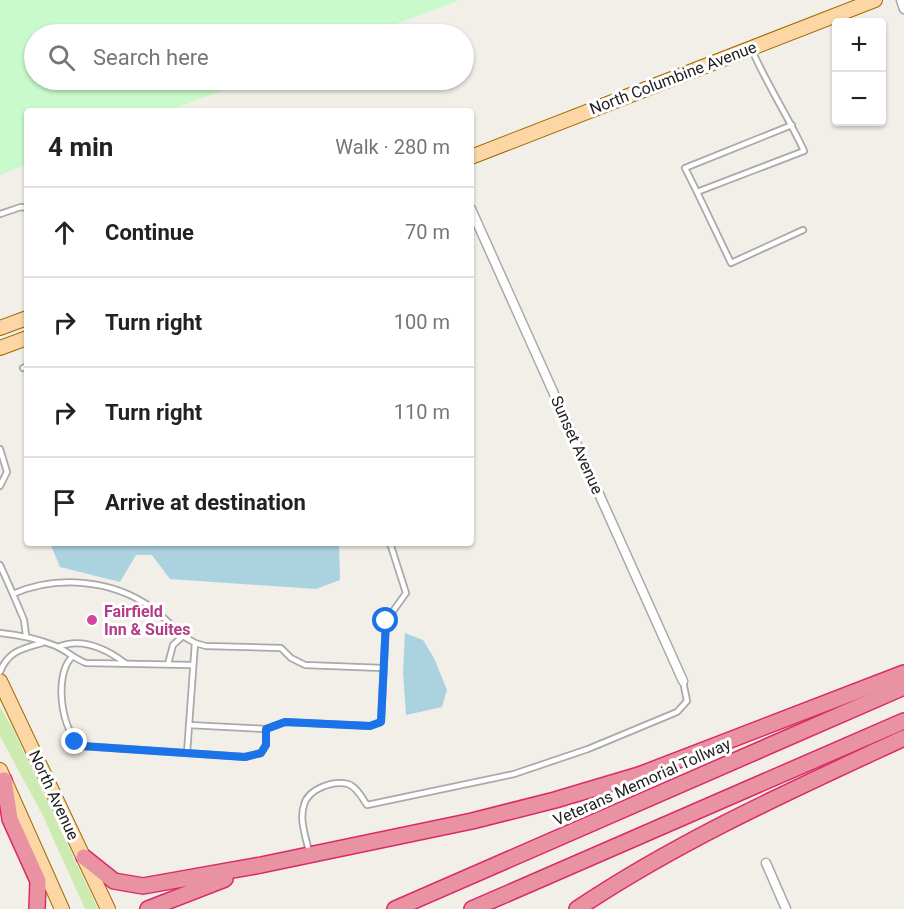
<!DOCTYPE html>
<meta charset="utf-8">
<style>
:root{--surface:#fff;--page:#f2f2f2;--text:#222;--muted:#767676;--line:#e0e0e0}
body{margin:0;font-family:Roboto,sans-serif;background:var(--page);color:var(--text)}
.controls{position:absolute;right:18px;top:18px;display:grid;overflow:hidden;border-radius:6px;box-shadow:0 2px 4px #0004}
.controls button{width:54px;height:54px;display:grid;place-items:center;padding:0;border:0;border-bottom:2px solid var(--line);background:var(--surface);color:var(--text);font:30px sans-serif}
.stop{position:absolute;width:18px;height:18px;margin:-14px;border:4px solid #1a73e8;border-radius:50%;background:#fff}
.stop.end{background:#1a73e8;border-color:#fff;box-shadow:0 2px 6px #0008}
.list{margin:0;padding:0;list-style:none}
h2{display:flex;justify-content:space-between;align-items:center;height:78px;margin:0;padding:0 24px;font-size:26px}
h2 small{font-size:20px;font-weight:400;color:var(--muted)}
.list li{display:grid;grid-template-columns:39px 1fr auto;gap:18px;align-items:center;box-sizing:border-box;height:90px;padding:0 24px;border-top:2px solid var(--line)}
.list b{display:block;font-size:22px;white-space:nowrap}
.list em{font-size:20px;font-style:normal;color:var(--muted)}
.icon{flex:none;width:33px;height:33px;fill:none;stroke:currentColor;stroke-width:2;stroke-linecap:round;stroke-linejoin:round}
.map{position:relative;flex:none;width:904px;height:909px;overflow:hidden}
.search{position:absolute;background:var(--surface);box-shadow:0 2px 4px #0004;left:24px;top:24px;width:450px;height:66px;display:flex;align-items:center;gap:15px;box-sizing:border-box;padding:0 21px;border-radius:33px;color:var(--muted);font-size:22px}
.panel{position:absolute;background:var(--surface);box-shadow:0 2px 4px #0004;left:24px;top:108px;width:450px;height:438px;border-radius:6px}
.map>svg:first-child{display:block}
.grass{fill:#cdebb0}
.park{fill:#c8facc}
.water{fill:#aad3df}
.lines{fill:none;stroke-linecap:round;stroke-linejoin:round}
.service-casing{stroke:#a9a9a9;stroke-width:8}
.minor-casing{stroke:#a9a9a9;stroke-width:11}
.primary-casing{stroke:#a06b00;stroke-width:16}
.motorway-casing{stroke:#dc2a67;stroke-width:18}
.service{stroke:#fff;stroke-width:4.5}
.minor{stroke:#fff;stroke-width:8}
.primary{stroke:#fcd6a4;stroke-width:14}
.motorway{stroke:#e892a2;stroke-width:15}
.route{stroke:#1a73e8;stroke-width:8}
.hotel-dot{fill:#d1479c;stroke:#fff;stroke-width:2}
.labels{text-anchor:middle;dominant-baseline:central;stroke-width:6;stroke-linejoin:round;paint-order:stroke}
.street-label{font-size:16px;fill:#222;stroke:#fff}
.hotel-label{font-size:16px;font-weight:bold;fill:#b23c85;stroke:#fff;text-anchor:start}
</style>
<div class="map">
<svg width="904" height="909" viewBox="0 0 904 909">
<rect width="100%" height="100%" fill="#f2efe9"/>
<path class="grass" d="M0 707 13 729 98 909H85L43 816 0 736Z"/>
<path class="park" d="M0 0H460L369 34H34V80H250L168 111H27V164L0 175Z"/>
<g class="water">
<path d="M50 543H339L340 580 316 589 170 579 152 555H136L120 582 60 567Z"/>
<path d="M405 633 423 640 434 658 447 690 442 707 406 715 403 672Z"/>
</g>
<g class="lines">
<g class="service-casing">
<g id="service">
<path d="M752 50C767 85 788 116 804 151L697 192 731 263 803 230"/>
<path d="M697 192 685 168 792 125"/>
<path d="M0 214 21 207 27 208"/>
<path d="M23 368 27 366"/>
<path d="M0 449 7 472 0 486"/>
<path d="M0 565 13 594C56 575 112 579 152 608 163 616 173 627 183 636"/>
<path d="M13 594 24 620 26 635"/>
<path d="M0 633C20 635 38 639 56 646 67 651 75 659 86 663L192 665"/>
<path d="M195 643 206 646 281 648 291 658 305 665 383 668"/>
<path d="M58 647C82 637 105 648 125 663"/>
<path d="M71 658C54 676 61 733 82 746L245 757 261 753 266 745V729"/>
<path d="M168 664 173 645 183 636 195 643 187 753"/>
<path d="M0 672C8 651 22 649 42 643"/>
<path d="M189 725 266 729 285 722 370 726 381 722 386 621 406 593 390 543"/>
<path d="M309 852C306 837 299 820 304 805 308 789 333 780 348 784 357 787 362 798 367 805L514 774 588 749 677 712 687 701 683 681"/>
</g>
</g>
<g class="minor-casing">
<g id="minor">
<path d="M901 0 904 9"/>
<path d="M471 209 683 681"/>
<path d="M766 863 786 909"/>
</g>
</g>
<g class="primary-casing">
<g id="primary">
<path d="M471 157 875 0"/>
<path d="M0 328 27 318"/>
<path d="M0 348 27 338"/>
<path d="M0 681 108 909"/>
<path d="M0 770 62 909"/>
</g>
</g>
<g class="motorway-casing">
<g id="motorway">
<path d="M4 780 10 819 38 881 37 909"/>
<path d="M84 857 114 881 143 886 261 865 472 821 555 800 639 775 904 673"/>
<path d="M148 909 225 879"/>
<path d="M395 909 904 687"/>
<path d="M472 909 904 721"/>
<path d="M577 909C680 840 792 790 904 738"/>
</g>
</g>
<use href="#service" class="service"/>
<use href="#minor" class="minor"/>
<use href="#primary" class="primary"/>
<use href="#motorway" class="motorway"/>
</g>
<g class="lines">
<path class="route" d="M75 742 82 746 245 757 261 753 266 745V729L285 722 370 726 381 722 386 621"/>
</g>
<circle class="hotel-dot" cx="92" cy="620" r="6"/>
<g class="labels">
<g class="street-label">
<text transform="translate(673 78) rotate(-21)">North Columbine Avenue</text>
<text transform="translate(577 445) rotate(66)">Sunset Avenue</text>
<text transform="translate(642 782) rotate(-24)">Veterans Memorial Tollway</text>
<text transform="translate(54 795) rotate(65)">North Avenue</text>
</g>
<g class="hotel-label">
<text x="104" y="611">Fairfield<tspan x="104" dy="18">Inn &amp; Suites</tspan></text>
</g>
</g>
</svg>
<div class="controls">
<button>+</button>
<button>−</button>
</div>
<div class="stop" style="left:386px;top:621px"></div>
<div class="stop end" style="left:75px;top:742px"></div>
<div class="search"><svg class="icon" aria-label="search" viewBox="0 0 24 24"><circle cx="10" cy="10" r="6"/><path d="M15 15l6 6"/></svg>Search here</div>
<section class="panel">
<h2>4 min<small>Walk · 280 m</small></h2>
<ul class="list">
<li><svg class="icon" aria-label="ahead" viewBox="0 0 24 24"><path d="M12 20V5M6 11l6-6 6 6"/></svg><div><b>Continue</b></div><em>70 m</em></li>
<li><svg class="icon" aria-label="right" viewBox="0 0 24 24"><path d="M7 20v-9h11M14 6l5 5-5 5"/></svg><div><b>Turn right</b></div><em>100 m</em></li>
<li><svg class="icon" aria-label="right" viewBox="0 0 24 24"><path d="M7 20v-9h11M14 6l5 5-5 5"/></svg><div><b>Turn right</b></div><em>110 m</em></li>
<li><svg class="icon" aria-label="arrive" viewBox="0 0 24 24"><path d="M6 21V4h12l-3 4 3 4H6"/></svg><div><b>Arrive at destination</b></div></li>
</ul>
</section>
</div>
